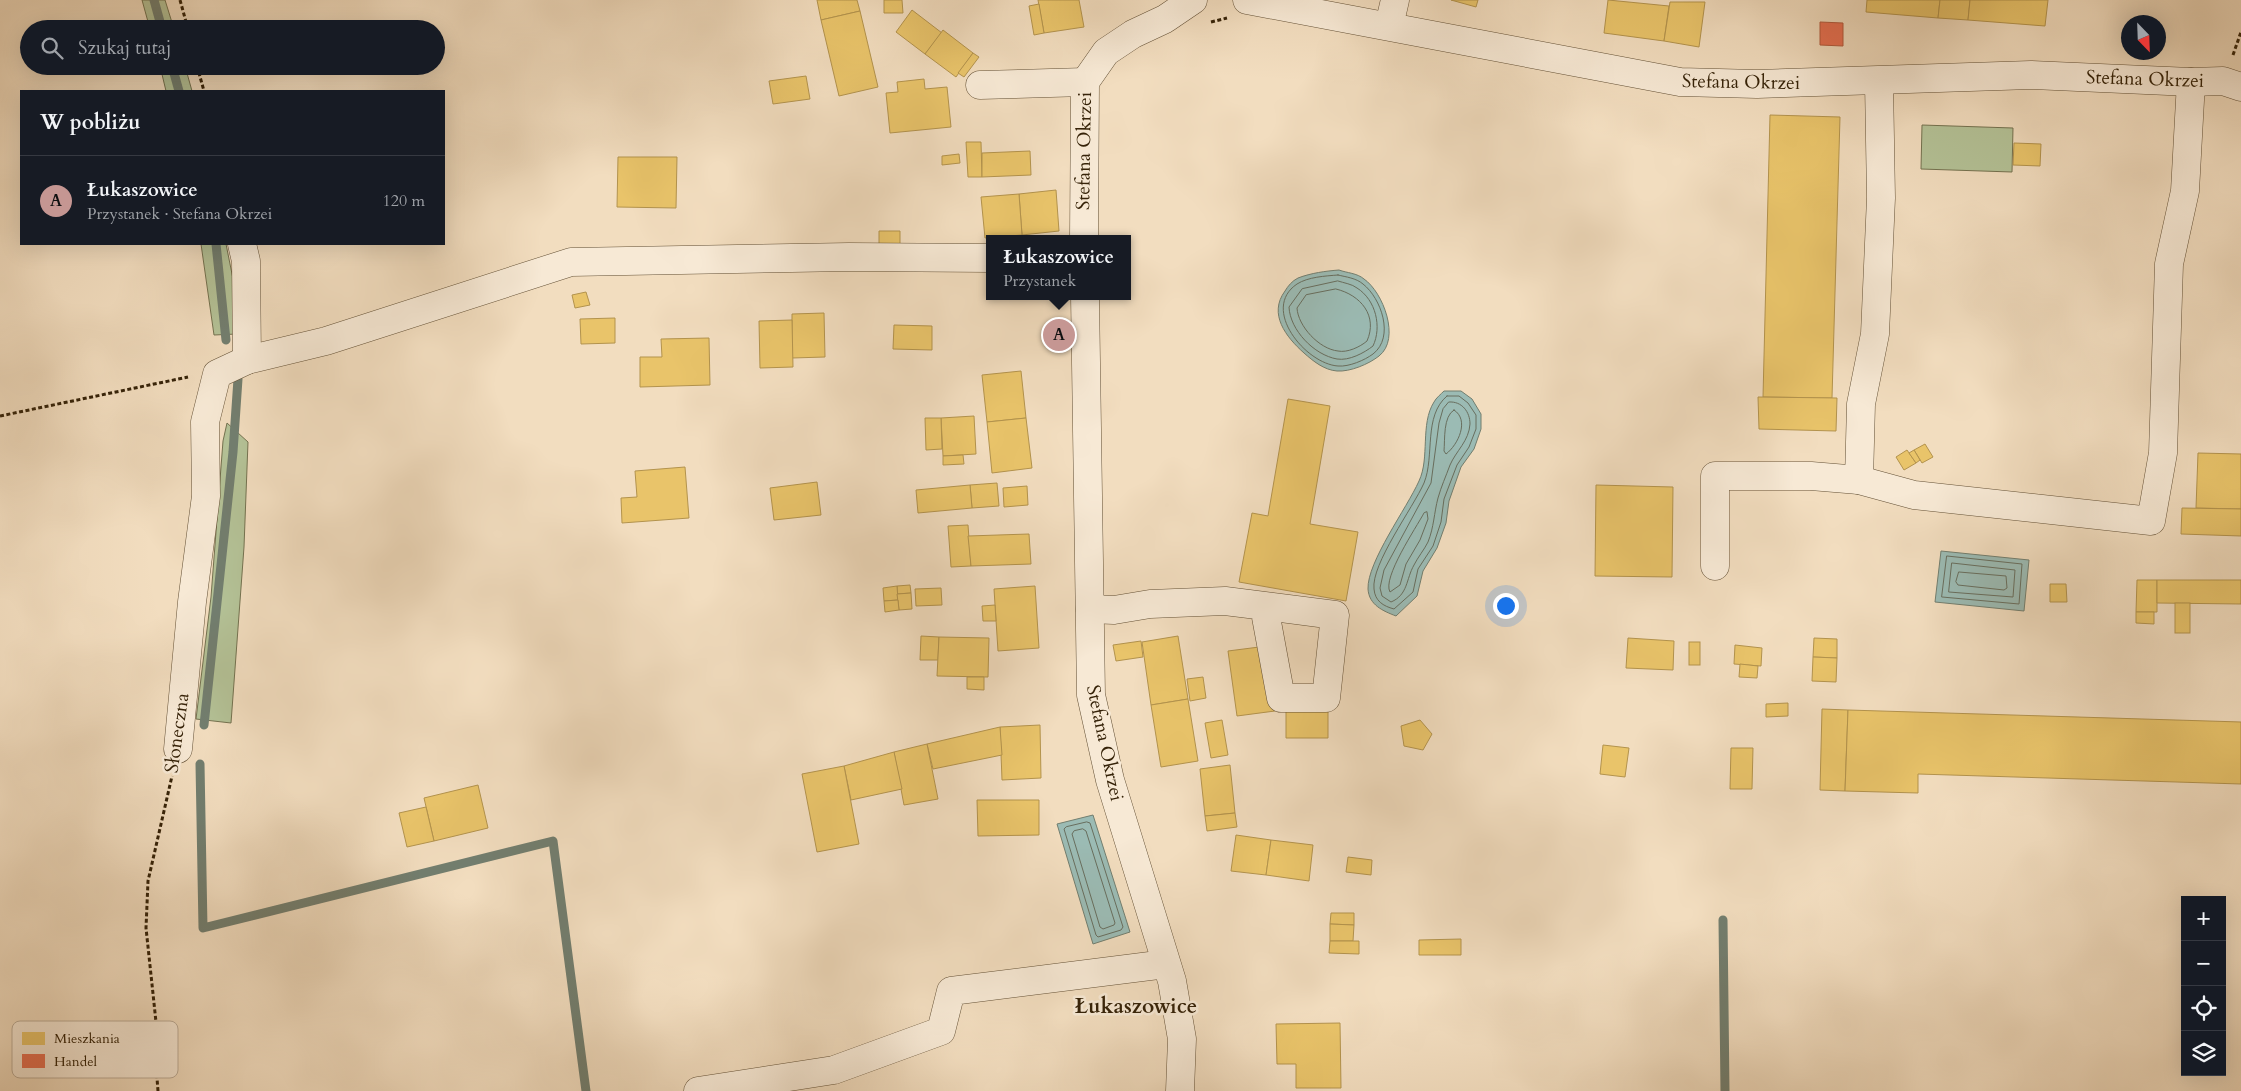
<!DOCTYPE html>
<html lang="pl">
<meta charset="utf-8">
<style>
:root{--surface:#171b24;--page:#242831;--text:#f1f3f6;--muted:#9ea1a6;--line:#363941;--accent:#c59692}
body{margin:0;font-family:Cardo,serif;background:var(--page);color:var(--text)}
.controls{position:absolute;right:15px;bottom:15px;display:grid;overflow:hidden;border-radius:0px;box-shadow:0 5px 20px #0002}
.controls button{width:45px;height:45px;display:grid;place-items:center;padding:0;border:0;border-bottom:1px solid var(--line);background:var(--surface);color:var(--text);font:25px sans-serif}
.compass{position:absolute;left:2121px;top:15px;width:45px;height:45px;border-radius:50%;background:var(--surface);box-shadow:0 5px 20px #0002;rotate:157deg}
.you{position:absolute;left:1505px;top:605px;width:18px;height:18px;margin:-12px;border:4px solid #fff;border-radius:50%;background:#1a73e8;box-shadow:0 0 0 8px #1a73e833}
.badge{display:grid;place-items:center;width:32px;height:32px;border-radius:50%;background:var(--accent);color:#111;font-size:16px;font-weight:700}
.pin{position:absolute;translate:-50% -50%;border:2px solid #fff;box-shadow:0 1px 5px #0006}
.popup{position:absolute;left:986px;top:235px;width:145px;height:65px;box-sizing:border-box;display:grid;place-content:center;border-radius:0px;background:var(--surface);filter:drop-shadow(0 1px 4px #0005);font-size:16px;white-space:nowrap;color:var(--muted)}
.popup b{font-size:19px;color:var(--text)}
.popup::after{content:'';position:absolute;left:50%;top:100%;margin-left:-10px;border:10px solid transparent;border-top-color:var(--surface)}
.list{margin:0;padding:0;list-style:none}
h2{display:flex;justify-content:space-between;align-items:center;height:65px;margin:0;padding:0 20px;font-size:21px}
h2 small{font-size:16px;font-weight:400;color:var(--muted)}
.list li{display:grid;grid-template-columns:32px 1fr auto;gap:15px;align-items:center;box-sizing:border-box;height:90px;padding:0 20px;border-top:1px solid var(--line)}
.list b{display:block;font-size:19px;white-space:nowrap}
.list p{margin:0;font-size:16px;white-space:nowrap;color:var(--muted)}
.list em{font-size:16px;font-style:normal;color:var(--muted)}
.icon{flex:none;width:28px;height:28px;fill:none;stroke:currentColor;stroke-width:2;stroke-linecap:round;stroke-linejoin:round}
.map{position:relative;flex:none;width:2241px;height:1091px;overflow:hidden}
.search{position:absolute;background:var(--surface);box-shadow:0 5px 20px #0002;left:20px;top:20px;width:425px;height:55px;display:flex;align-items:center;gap:12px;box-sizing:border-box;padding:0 18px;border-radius:28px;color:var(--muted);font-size:19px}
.panel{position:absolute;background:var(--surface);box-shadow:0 5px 20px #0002;left:20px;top:90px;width:425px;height:155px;border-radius:0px}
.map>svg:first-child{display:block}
.green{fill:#b4c297;stroke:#747250}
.water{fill:#9bbbb4;stroke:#727e6f}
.homes{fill:#e9c46a;stroke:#b3934d}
.shops{fill:#e76f51;stroke:#b2583b}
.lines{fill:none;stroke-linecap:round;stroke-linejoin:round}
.shore{stroke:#686e5e;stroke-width:1}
.stream{stroke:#727e6f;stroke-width:9}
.minor-casing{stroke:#645136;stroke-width:29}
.path{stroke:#352208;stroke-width:3;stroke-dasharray:4 2.5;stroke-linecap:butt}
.minor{stroke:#f7e9d5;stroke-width:28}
.labels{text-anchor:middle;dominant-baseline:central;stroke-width:5;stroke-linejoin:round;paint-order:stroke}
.street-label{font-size:19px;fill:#352208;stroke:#f7e9d5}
.quarter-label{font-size:21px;font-weight:bold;fill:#352208;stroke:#f7e9d5}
.key{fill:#f7e9d5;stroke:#bdad98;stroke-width:1}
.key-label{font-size:14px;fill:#352208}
</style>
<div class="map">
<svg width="2241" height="1091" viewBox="0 0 2241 1091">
<rect width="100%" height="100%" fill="#f2ddbf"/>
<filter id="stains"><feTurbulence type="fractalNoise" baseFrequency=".004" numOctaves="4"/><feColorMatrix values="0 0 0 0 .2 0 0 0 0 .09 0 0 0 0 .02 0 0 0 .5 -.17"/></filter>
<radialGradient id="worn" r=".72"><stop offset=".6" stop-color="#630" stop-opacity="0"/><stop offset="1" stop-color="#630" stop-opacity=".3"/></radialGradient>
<g class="green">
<path d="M142 0H165L174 29H150Z"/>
<path d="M160 66H185L192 91H166Z"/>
<path d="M1922 125 2013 128 2012 172 1921 169Z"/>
<path d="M201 244H226L233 279 237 334 214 335Z"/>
<path d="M227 423 248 442 244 547 231 723 196 719 211 597 223 441Z"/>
</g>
<g class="water">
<path d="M1339 270C1347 273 1357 273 1364 279 1383 292 1401 339 1379 356 1369 364 1350 372 1337 371 1324 370 1313 361 1304 353 1286 337 1268 314 1285 291 1288 286 1292 281 1298 278 1311 273 1326 271 1339 270Z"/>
<path d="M1444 391H1461L1472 399 1481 414V429L1474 449 1461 467 1449 501 1446 523 1437 548 1423 571 1417 596 1396 616C1383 611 1369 605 1368 589 1367 562 1407 508 1419 481 1430 458 1420 424 1434 402 1436 398 1441 394 1444 391Z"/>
<path d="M1941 551 2029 560 2024 611 1935 602Z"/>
<path d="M1093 815 1130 932 1093 944 1057 824Z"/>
</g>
<g class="homes">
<path d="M817 0H857L860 11 821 20Z"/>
<path d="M884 0H902L903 13H884Z"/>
<path d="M1038 0H1079L1084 27 1044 33Z"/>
<path d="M1451 0H1478L1476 7Z"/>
<path d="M1608 0 1669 6 1664 41 1604 33Z"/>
<path d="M1867 0H1940L1938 18 1866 12Z"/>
<path d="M1940 0H1970L1968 20 1938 18Z"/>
<path d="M1970 0H2048L2045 26 1968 20Z"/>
<path d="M1670 2H1705L1699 47 1664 41Z"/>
<path d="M1039 4 1044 33 1034 35 1029 6Z"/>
<path d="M912 10 942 33 925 54 896 32Z"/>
<path d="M860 11 878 87 839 96 821 20Z"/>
<path d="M943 30 973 53 956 77 925 54Z"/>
<path d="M973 53 979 57 964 77 958 73Z"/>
<path d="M806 76 810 99 773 104 769 81Z"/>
<path d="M924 79 925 89 947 87 951 127 890 133 886 93 898 92 897 82Z"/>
<path d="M1770 115 1840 117 1832 398 1763 397Z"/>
<path d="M966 142H981L982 177H968Z"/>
<path d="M2014 143 2041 144 2040 166 2013 165Z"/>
<path d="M1030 151 1031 175 982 177V153Z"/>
<path d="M959 154 960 163 942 165V156Z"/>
<path d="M618 157H677L676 208 617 207Z"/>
<path d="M1056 190 1059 231 1022 235 1019 194Z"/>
<path d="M1019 194 1022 235 985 238 981 197Z"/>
<path d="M879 231H900V246L879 247Z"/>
<path d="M586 292 590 305 575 308 572 295Z"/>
<path d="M824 313 825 357 792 358V314Z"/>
<path d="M615 318V343L581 344 580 319Z"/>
<path d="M792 320 793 367 760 368 759 321Z"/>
<path d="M894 325 932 326V350L893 349Z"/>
<path d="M709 338 710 385 640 387V357H662L661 339Z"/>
<path d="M1021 371 1026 418 987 422 982 375Z"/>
<path d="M1758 397 1837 398 1836 431 1759 429Z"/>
<path d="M1288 399 1330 406 1310 524 1358 532 1346 601 1239 582 1252 513 1268 516Z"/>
<path d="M974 416 976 454 943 456 941 418Z"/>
<path d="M925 418H941L942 449 926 450Z"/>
<path d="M1026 418 1032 468 992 473 987 422Z"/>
<path d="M1925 444 1933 457 1922 463 1914 450Z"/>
<path d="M1907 450 1916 463 1904 470 1896 457Z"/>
<path d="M1914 450 1920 460 1916 463 1909 453Z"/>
<path d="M2198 453 2241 454V509L2196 508Z"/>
<path d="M963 455 964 464 943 465V456Z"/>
<path d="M685 467 689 518 622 523 621 498 637 497 635 471Z"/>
<path d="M817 482 821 515 774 520 770 488Z"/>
<path d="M997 483 999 506 972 508 970 485Z"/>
<path d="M970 485 972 508 918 513 916 490Z"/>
<path d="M1596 485 1673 487 1672 577 1595 576Z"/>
<path d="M1027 486 1028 505 1004 507 1003 488Z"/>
<path d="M2182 508 2241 509V536L2181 534Z"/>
<path d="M968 525 971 566 951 567 948 526Z"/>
<path d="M1029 534 1031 564 971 566 968 536Z"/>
<path d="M2137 580H2157V612H2136Z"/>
<path d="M2157 580H2241V604L2157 603Z"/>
<path d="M2050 584H2066L2067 602H2050Z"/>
<path d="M910 585 911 593 897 594V586Z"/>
<path d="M897 586 898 600 884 601 883 588Z"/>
<path d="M1035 586 1039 648 998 651 994 589Z"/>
<path d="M941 588 942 605 916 606 915 589Z"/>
<path d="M911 593 912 609 899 610 897 594Z"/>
<path d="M898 600 899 610 885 612 884 601Z"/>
<rect x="2175" y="603" width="15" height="30"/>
<path d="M995 605 996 621H983L982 606Z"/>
<path d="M2136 612H2154V624L2136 623Z"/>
<path d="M921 636 939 637 938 660H920Z"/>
<path d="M1178 636 1188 699 1151 705 1142 642Z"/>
<path d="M939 637 989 638 988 677 937 676Z"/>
<path d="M1628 638 1674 641 1673 670 1626 668Z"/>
<path d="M1814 638 1837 639V658L1813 657Z"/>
<path d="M1141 641 1143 657 1116 661 1113 645Z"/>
<rect x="1689" y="642" width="11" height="23"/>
<path d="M1735 645 1762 648 1761 666 1734 664Z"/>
<path d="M1267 646 1275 711 1237 716 1228 651Z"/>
<path d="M1813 657 1837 658 1836 682 1812 681Z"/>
<path d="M1740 664 1758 666 1757 678 1739 677Z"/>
<path d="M967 677H984V690L967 689Z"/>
<path d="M1203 677 1206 698 1190 701 1187 679Z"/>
<path d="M1188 699 1198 761 1161 767 1151 705Z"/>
<path d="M1788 703V716L1766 717V704Z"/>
<path d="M1328 706V738H1286V707Z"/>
<path d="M1822 709 1848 710 1845 791 1820 790Z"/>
<path d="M1848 710 2241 722V784L1918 774V793L1845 791Z"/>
<path d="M1222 720 1228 755 1211 758 1205 723Z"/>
<path d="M1420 720 1432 734 1423 750 1404 746 1401 726Z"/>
<path d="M1040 725 1041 778 1002 780 1000 727Z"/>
<path d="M1000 727 1002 755 933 769 927 744Z"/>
<path d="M927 744 938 799 904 805 894 752Z"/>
<path d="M1603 745 1629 748 1625 777 1600 774Z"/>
<path d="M1731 748H1753L1752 789H1730Z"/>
<path d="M894 752 902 789 851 800 844 766Z"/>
<path d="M1230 765 1235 813 1205 816 1200 769Z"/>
<path d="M844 766 859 844 817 852 802 774Z"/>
<path d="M478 785 488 828 434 841 424 798Z"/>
<path d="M977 800H1039V835L978 836Z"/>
<path d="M426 807 434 841 407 847 399 813Z"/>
<path d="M1235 813 1237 827 1207 831 1205 816Z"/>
<path d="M1236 835 1271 840 1266 875 1231 871Z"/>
<path d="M1271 840 1313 845 1309 881 1266 875Z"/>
<path d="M1348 857 1372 860 1371 875 1346 872Z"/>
<path d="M1331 913H1354V925L1330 924Z"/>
<path d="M1330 924 1354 925 1353 941H1330Z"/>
<path d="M1461 939V955H1419V940Z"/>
<path d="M1330 941H1359V954L1329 953Z"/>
<path d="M1340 1023 1341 1088H1296V1064H1277L1276 1024Z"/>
</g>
<path class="shops" d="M1820 22 1843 23V46L1820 45Z"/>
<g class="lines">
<g class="shore">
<path d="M1338 275C1346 277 1356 278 1363 284 1381 298 1395 337 1373 354 1365 360 1349 367 1338 366 1306 364 1260 309 1297 284 1308 277 1325 276 1338 275Z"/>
<path d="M1338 281C1344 283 1352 284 1357 288 1376 300 1382 327 1373 346 1364 353 1349 361 1337 359 1314 355 1290 330 1289 307L1302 289Z"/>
<path d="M1336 289C1361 295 1378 316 1367 341 1360 347 1347 353 1338 351 1319 349 1298 326 1297 308L1306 295Z"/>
<path d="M1447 396H1459L1468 403 1476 415V429L1469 447 1457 465 1444 499 1441 522 1433 546 1418 569 1413 592 1394 609C1383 606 1375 601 1374 589 1371 564 1413 508 1424 483 1435 456 1423 416 1447 396Z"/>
<path d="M1449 402C1462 401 1470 412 1470 424 1469 441 1456 451 1450 465 1446 476 1441 487 1438 498 1434 513 1434 527 1428 542 1424 550 1418 557 1414 565 1406 579 1408 595 1391 602L1382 596 1380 588 1384 570 1431 483 1439 423 1443 409Z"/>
<path d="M1454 410C1470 420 1458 445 1446 454L1444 451C1445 440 1443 416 1454 410Z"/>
<path d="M1427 512 1428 519 1420 540 1406 564 1400 585 1390 592C1382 578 1416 528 1424 513Z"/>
<path d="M1947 556 2022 564 2019 604 1942 597Z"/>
<path d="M1952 563 2015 570 2013 597 1949 592Z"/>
<path d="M1959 572 2006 576 2007 588 2004 590 1958 585 1956 582Z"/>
<path d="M1087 822 1090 823 1123 927 1121 930 1098 937 1096 935 1064 829 1066 827Z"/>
<path d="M1083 829 1086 831 1115 923 1114 925 1103 929 1100 927 1072 834 1074 831Z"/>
</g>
<g class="stream">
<path d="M154 0 162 29"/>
<path d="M172 66 179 91"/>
<path d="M216 244 226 340"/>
<path d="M204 725 233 452 238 379"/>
<path d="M200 764 203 928 553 841 586 1091"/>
<path d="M1723 920 1725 1091"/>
</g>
<g class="minor-casing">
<g id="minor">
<path d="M1247 0 1680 82 1757 84 2031 75 2191 82 2223 81 2241 87"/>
<path d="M1389 26 1395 0"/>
<path d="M980 85 1085 82"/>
<path d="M1084 239 1085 82 1106 52 1133 34 1165 19 1193 0"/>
<path d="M242 244 246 261 247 360"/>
<path d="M1085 296 1091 695 1110 780 1172 981 1182 1039 1180 1091"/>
<path d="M1859 480 1861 404 1875 334 1881 198 1879 82"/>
<path d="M1715 566V476H1811L1859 480 1914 495 2151 521 2163 453 2169 264 2185 191 2191 82"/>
<path d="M1090 609 1114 610 1150 604 1225 601 1335 615 1326 698H1281L1264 606"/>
<path d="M178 749 192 602 206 496 205 422 217 374 247 360 326 341 571 262 849 257 990 258"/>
<path d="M698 1091 834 1070 941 1031 951 991 1166 964"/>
</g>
</g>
<g class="path">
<path d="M180 0 188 29"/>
<path d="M1211 22 1227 18"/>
<path d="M2233 55 2241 32"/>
<path d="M197 66 204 91"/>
<path d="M0 416 188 377"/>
<path d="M158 1091 154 1039 156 1022 146 928 148 881 172 776"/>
</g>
<use href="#minor" class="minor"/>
</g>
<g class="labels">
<g class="street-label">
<text transform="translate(2145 79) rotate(2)">Stefana Okrzei</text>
<text transform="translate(1741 82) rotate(1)">Stefana Okrzei</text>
<text transform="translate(1084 151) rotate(-89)">Stefana Okrzei</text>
<text transform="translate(177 733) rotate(-82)">Słoneczna</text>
<text transform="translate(1105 743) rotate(78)">Stefana Okrzei</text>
</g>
<g class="quarter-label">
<text x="1136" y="1006">Łukaszowice</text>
</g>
</g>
<rect x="12" y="1021" width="166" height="57" rx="8" class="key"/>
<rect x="22" y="1032" width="23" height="13" fill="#e9c46a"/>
<rect x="22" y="1054" width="23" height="14" fill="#e76f51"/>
<g class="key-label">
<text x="54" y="1043">Mieszkania</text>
<text x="54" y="1066">Handel</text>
</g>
<rect width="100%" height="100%" filter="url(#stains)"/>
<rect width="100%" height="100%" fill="url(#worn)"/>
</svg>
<div class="controls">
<button>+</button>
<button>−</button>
<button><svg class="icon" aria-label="locate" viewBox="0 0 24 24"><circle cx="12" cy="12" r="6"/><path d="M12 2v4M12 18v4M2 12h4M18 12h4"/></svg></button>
<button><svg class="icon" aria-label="layers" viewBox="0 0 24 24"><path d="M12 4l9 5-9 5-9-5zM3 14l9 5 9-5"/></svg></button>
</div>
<svg class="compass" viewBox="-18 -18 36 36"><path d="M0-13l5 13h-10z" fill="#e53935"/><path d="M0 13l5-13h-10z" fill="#9ea1a6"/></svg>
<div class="you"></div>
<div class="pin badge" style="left:1059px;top:335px">A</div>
<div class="popup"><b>Łukaszowice</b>Przystanek</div>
<div class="search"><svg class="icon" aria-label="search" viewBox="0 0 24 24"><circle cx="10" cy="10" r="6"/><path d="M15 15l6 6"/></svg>Szukaj tutaj</div>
<section class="panel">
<h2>W pobliżu<small></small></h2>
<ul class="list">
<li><span class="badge">A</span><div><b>Łukaszowice</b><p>Przystanek · Stefana Okrzei</p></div><em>120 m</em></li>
</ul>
</section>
</div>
